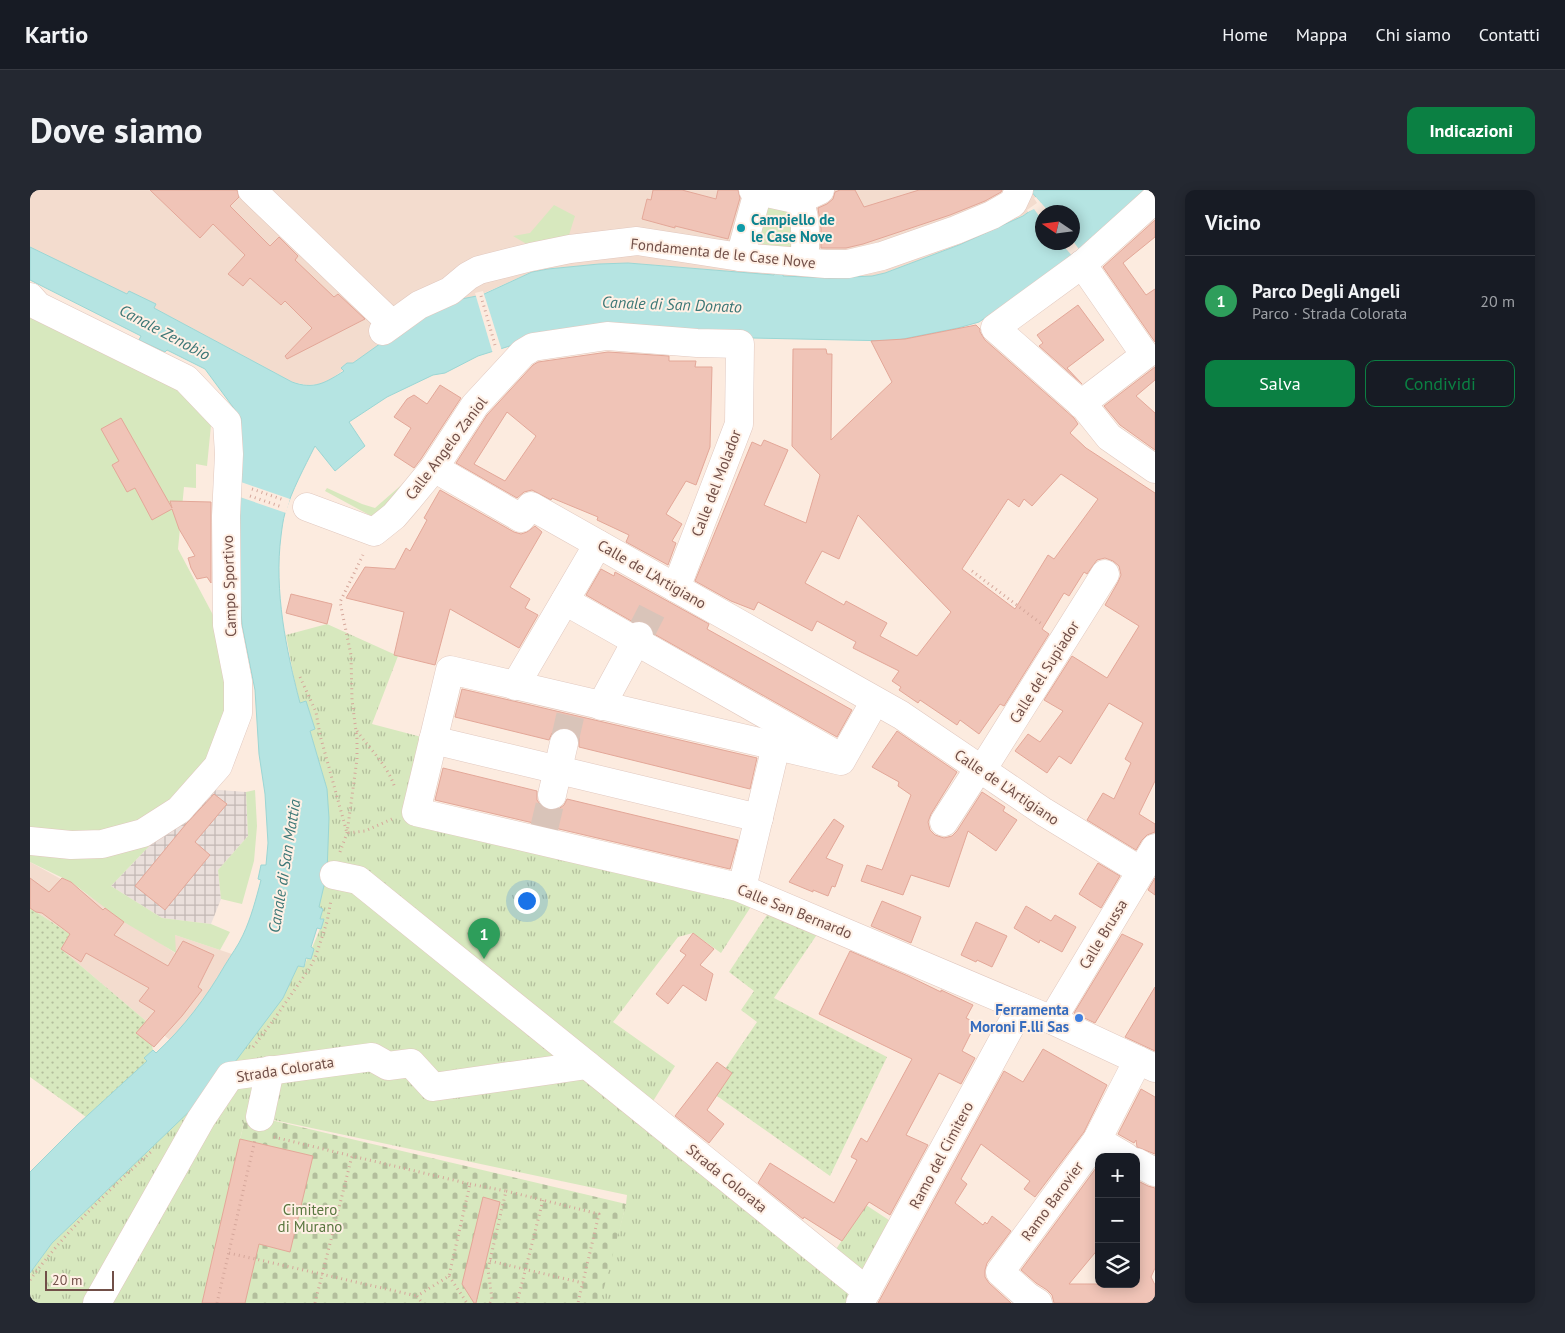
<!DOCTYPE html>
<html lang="it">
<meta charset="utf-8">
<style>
:root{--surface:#171b24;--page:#242831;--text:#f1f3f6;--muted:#9ea1a6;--line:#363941;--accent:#0b8043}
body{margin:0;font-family:"PT Sans",sans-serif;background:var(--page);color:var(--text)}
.controls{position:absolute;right:15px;bottom:15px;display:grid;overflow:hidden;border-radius:10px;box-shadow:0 2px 12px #0003}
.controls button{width:45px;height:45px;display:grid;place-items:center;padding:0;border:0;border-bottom:1px solid var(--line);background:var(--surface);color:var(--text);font:25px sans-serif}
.compass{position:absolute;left:1005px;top:15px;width:45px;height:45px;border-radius:50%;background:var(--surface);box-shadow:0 2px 12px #0003;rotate:283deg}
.scale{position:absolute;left:15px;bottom:12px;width:69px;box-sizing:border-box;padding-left:5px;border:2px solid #714f48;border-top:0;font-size:14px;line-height:18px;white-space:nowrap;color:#714f48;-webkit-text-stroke:4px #fff0e5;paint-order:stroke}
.you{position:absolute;left:496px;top:710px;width:18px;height:18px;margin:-12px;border:4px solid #fff;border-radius:50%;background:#1a73e8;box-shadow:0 0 0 8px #1a73e833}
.badge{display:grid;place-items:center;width:32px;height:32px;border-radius:50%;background:var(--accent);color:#fff;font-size:16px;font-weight:700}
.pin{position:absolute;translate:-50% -41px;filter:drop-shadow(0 1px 2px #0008)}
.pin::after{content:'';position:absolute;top:26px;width:18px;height:15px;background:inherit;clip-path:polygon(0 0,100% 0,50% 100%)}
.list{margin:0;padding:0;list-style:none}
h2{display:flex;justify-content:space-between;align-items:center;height:65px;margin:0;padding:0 20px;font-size:21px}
h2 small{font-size:16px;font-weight:400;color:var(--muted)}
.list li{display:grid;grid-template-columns:32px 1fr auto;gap:15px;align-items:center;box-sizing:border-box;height:90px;padding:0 20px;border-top:1px solid var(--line)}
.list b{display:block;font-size:19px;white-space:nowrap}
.list p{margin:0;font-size:16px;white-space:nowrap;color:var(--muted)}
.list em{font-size:16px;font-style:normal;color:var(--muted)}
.actions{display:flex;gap:10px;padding:15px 20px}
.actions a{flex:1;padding:11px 0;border:1px solid var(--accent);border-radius:10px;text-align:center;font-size:18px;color:var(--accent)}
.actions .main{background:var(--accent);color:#fff}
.icon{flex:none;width:28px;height:28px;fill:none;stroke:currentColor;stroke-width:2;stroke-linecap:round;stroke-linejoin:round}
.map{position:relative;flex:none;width:1125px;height:1113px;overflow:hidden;border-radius:10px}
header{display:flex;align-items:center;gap:30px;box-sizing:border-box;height:70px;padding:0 25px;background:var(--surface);border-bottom:1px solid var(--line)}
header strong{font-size:24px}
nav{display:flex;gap:28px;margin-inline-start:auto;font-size:18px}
.intro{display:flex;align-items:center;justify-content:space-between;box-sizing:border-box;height:120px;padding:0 30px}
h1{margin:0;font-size:35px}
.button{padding:12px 22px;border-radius:10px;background:var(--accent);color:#fff;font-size:18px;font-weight:700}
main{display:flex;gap:30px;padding:0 30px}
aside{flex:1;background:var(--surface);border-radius:10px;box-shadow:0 2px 12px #0003}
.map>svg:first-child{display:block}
.residential{fill:#f3dcce}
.industrial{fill:url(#industrial-grid)}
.grass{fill:#d7e8be}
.cemetery{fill:url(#cemetery-stones)}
.park{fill:url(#park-tufts)}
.garden{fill:url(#garden-dots)}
.water{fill:#b5e4e2;stroke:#9bd6d4;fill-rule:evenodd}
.pier{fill:#fcebdf}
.building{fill:#f0c4b7;stroke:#e3a798;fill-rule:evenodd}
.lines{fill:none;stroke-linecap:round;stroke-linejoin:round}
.minor-tunnel{stroke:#d9c4b9;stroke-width:28;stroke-dasharray:28 14;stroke-linecap:butt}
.minor-casing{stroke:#e1c8bf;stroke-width:29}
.path{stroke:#d5a79b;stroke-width:3;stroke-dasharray:1 4;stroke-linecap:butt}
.minor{stroke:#fff;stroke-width:28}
.culture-dot{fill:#0f9aa8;stroke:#fff0e5;stroke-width:2}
.shop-dot{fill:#3f7fe0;stroke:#fff0e5;stroke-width:2}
.labels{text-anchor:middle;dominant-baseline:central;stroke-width:4;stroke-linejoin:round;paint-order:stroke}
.culture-label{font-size:15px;font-weight:bold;fill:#0d838f;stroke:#fff0e5;text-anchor:start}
.street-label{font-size:15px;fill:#714f48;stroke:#fff0e5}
.shop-label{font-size:15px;font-weight:bold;fill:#366cbe;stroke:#fff0e5;text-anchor:end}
.park-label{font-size:15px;fill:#5a7740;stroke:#fff0e5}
.water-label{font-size:16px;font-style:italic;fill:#3c7776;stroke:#fff0e5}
</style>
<header>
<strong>Kartio</strong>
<nav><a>Home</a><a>Mappa</a><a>Chi siamo</a><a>Contatti</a></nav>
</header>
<div class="intro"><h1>Dove siamo</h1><a class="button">Indicazioni</a></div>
<main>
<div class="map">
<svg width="1125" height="1113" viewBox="0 0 1125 1113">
<defs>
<pattern id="industrial-grid" width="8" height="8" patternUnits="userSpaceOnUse" patternTransform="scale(1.25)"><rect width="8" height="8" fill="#eadfdb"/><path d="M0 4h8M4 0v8" fill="none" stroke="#c2b7b4"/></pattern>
<pattern id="cemetery-stones" width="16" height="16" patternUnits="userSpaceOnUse" patternTransform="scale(1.25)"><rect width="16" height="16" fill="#d7e8be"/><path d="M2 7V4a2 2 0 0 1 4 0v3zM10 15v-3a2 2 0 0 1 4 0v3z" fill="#b3be9c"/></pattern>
<pattern id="park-tufts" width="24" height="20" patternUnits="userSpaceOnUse" patternTransform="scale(1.25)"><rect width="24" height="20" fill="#d7e8be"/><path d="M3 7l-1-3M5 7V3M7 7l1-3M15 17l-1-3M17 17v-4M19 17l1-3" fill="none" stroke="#b3be9c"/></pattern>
<pattern id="garden-dots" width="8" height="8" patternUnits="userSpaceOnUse" patternTransform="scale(1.25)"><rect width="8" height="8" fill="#d7e8be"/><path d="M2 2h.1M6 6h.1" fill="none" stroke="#b3be9c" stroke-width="1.8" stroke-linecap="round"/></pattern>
</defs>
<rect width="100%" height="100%" fill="#fcebdf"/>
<g class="residential">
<path d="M0 0H1000L1011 13 993 26 929 55 855 83 842 86 800 88 775 87 752 86 753 83 744 85 598 73 569 74 518 79 502 82 368 141 298 191 292 194 277 195 262 192 124 118 126 114 99 102 97 105 0 57Z"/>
<path d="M0 672 49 699 145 763V745L202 764 178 803 161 827 140 850 116 831 31 759 40 744 0 718Z"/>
</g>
<path class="industrial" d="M177 599 216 602 218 646 188 680 191 709 181 734 132 728 81 696 126 649Z"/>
<g class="grass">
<path d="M729 11 770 20 772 58 717 53Z"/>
<path d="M524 15 545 26 539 45 500 56 483 46 500 43Z"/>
<path d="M0 120 151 196 182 225 177 276 166 274V298L154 297 148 359 191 440 199 466 195 538 163 596 100 642 0 644Z"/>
<path d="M384 284 388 287 343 327 295 301 297 298 332 314 345 318Z"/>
<path d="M225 600 227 636 224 671 212 714 191 709 188 680 218 646 216 602Z"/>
<path d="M126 649 81 696 132 728 181 734 200 742 190 760 145 745 146 763 94 732 41 692 0 672V658Z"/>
</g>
<path class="cemetery" d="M216 924 596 1014 572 1113H172Z"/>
<path class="park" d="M297 434 368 466 342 534 403 550 382 629 712 708 722 715 691 763 663 743 648 747 583 832 645 876 620 916 802 1065 836 1015 871 1038 830 1113H570L596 1014 597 1005 216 924 172 1113H0V1083L22 1053 78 998 253 808 268 776 274 777C280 761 288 746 293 730L290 729 288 717 297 683V599L280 541 285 539 276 511 270 513 263 483 256 445Z"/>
<g class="garden">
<path d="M0 718 40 744 31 759 116 831 123 860 114 868 117 871 56 927 0 887Z"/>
<path d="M739 722 788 743 744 808 857 867 800 986 680 901 727 832 711 820 724 801 699 782Z"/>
</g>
<path class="water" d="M1000 0H1121L1044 68 949 132 928 138 863 151 675 147 486 154 448 166 415 183 403 185 357 207 319 232 335 256 305 281 285 256C274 278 262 300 255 323 253 330 252 338 251 346 244 401 256 459 270 513L276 511 285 539 280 541 297 599 299 628 297 683 289 717 293 719 290 729H294L291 739 287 738 281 757 284 759 281 769 276 768 274 777 268 776 253 808 190 892 22 1053 0 1083V982L47 935 117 871 114 868 123 860 126 863C154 837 176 808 195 775 201 765 208 756 213 745 221 728 226 709 231 690L228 689 231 675H236L238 653 235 604 229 564 225 500 212 435 210 407 209 290 211 228 175 179 137 160 135 162 109 150 111 146 0 90V57L97 104 99 101 126 114 124 118 262 192C284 200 295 193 314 181L311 178 317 173H323L368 141 421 111 452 105 502 82 518 79 569 74 598 73 744 85 745 82 753 83V86L800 88 842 86 855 83 929 55 993 26 1011 13ZM1012 22H1042V52H1012Z"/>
<g class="pier">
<path d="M1006 7 1019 22H1012V30L1004 19 998 22 997 20 1007 13 1004 8Z"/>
<path d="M1043 51 1051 62 1044 68 1031 53 1042 52Z"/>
<path d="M453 101 472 161 463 164 445 103Z"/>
<path d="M208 291 260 309 256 323 207 306Z"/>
</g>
<g class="building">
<path d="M120 0H207L209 7 200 16 240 56 249 47 268 66 265 70 304 107 308 104 335 129 257 169 255 166 282 138 255 111 251 115 220 88 213 96 198 84 215 65 183 34 170 48Z"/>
<path d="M623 0H652L686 9 688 0H708L710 8 698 49 645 36V38L612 29 617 9 621 10Z"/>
<path d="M810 0H825L834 17 889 0H972L971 2 955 11 920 25 833 54 816 58H791V39L788 18 797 14 803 9 805 2Z"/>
<path d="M1125 30V47L1093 73 1116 105 1125 99V152L1073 77Z"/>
<path d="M1048 115 1074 150 1037 178 1052 194 1009 156 1013 153 1007 145Z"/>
<path d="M946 135 950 139V142L955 150 1044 228 1048 234 1040 243 1056 258 1125 303V591L1109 624 1125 634V642L1117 645 1112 650 1106 660 1057 630 1073 603 1084 609 1101 573 1095 569 1113 533 1079 513 1041 574 1029 566 1017 583 985 561 998 544 1010 552 1033 521 1014 510 1042 466 1077 488 1109 436 1075 415 1088 392 1091 385 1089 376 1083 371 1075 368 1067 370 1057 384 1054 382 1039 406 1034 403 1012 439 1019 444 974 516 970 514 949 544 930 530 927 535 890 510 888 513 869 500 871 497 862 491 869 481 823 458 826 452 787 431 782 441 728 412 724 420 701 411 665 391 722 252 731 256 734 250 758 260 734 315 776 333 790 285 762 256 763 159H796L797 164H802L801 250 862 192 841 151 875 149ZM1031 284 1068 309 1024 369 1018 365 985 419 932 379 978 309 989 317 994 309 1002 316ZM828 325 921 422 887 466 850 446 857 433 816 411 814 415 775 393 792 361 809 369Z"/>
<path d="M578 162 639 166V171H666L665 177H682L680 257 666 295 656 291 636 324 652 334 642 351 646 353 638 375 596 352 599 345 567 330 568 327 522 308 521 310 502 300 494 302 487 308 426 273 457 225 503 175 508 172ZM477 222 506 246 475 291 444 274Z"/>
<path d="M1125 177V190L1106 206 1125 223V260L1090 235 1074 216Z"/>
<path d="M410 195 431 208 391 269 384 278 364 265 381 238 364 227 377 209 384 205 397 214Z"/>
<path d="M91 228 142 318 140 311 181 312V393L177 387 167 389 161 378 158 368 165 366 149 339 142 319 122 330 105 298 97 302 82 275 89 271 71 239Z"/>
<path d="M410 300 484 342 491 344 497 342 505 336 512 342 480 397 500 409 495 418 508 425 489 458 420 419 405 475 364 465 374 422 316 408 335 377 365 379 376 358 380 361 397 330 394 328Z"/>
<path d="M571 379 584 386 585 382 679 434 677 439 822 520 807 547 624 444 622 437 617 433 609 430 603 432 556 405Z"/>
<path d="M261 404 302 414 297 434 256 423Z"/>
<path d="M432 499 727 568 720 599 549 557V548L544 541 538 538H529L522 543 519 550 425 527Z"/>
<path d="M867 541 927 582 901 624 898 632 900 640 905 645 914 648 922 646 927 641 952 602 975 617 973 621 987 630 966 661 938 641 919 697 881 685 873 705 831 691 837 675 852 680 881 605 868 596 869 592 842 577Z"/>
<path d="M413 578 507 601V610L512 617 518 620H527L534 615 537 609 708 650 700 679 405 610Z"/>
<path d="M184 604 197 614 165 652 180 665 135 720 105 696 156 634Z"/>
<path d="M804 629 814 636 796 668 813 675 805 697 802 696 798 706 783 700V702L759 692Z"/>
<path d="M1068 673 1090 686 1071 718 1049 704Z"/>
<path d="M0 688 19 702 32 688 41 692 73 720 75 718 94 732 84 745 138 776 153 751 184 765 168 797 172 800 152 826 124 857 106 843 125 821 109 811 119 798 56 763 51 772 31 759 40 744 12 723 6 722 0 718Z"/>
<path d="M1125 688V705L1118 700Z"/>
<path d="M852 711 891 727 881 753 841 736Z"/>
<path d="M996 716 1021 731 1025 725 1046 737 1032 762 1010 750 1009 753 984 738Z"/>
<path d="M946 732 977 746 962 777 947 770 946 772 931 765Z"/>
<path d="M663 743 684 759 670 775 683 784 676 811 653 795 638 814 626 804 656 765 650 761Z"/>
<path d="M1092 744 1113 754 1065 833 1044 823Z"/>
<path d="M820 761 878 786 911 802V800L943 815 936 828 946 833 932 861 945 868 931 894 909 883 876 945 898 955 860 1025 839 1012 812 1051 774 1027 773 1029 728 993 740 973 804 1013 827 970 821 967 831 948 837 952 882 869 789 824Z"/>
<path d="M1125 797V861L1095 847Z"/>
<path d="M1013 859 1077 895 1054 942 1005 1007 994 999 1000 991 951 954 931 989 937 994 925 1013 953 1035 955 1032 957 1034 962 1026 981 1041 957 1073 955 1080V1087L959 1093 981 1113H848L974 881 993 892Z"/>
<path d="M687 872 702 883 677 920 694 934 679 953 645 926Z"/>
<path d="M1111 899 1125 907V964L1107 957 1106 950 1104 953 1088 944Z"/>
<path d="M210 949 283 966 260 1062 229 1054 215 1113H172Z"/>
<path d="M1069 974V1058L1039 1094H1106V990L1118 996 1125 998V1078L1121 1087 1125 1095V1113H1024L1022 1105 1017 1100 1006 1093 991 1080Z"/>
<path d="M453 1007 470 1012 446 1113H444L432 1094Z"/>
</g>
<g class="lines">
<g class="minor-tunnel">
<path d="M609 446 627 411"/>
<path d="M534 553 543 514"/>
<path d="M513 643 522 605"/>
</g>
<g class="minor-casing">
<g id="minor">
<path d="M222 0 362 134"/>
<path d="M723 0 769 10 790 0"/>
<path d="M1125 9 1054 73 965 138 1055 217 1079 247 1125 279"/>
<path d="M769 10C777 28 776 52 774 72"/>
<path d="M710 67 726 9 730 1"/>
<path d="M0 107 8 116 156 189 197 232 199 264 196 326 197 435 208 491V523L188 576 149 620 113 643 72 654 41 655 0 651"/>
<path d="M353 141 389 115 420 101 438 86 449 80 501 67 540 59 607 51 710 67 796 74H818L852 66 926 40 962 25 983 13 989 0"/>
<path d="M1051 214 1115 165 1052 74"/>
<path d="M404 278 491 328 501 316 871 525 1014 622 1111 681"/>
<path d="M277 317 344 342 364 326 376 312 404 278 445 215 493 163 503 157 577 146 667 153 710 154 709 234 646 398"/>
<path d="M535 411 798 560"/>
<path d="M485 496 568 354"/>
<path d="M845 511 811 571 420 480 386 622 708 697 1022 830 1125 878"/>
<path d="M571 516 609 446"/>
<path d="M403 550 729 628"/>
<path d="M952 580 1075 384"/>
<path d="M522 605 534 553"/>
<path d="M914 632 949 578"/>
<path d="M304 685 328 690 837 1101"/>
<path d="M712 698 746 556"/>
<path d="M1022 830 1125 658"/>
<path d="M230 927 240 880"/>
<path d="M1067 950 1096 967"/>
<path d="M1106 972 1125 982"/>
<path d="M67 1113 171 929 200 886 342 867 358 876 381 873 403 897 557 875"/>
<path d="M830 1113 991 817"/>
<path d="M1008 1113 997 1106 970 1082 1067 950 1108 870"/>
</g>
</g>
<g class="path">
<path d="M451 106 465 155"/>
<path d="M222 299 254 310"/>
<path d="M220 306 252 317"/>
<path d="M942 381 1013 435"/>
<path d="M270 487 286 522 290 545 317 643 335 641 362 629"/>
<path d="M327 541C341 561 357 574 365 598"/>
<path d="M310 662 317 643 327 569V549L322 510 321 465 310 412 333 365"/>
<path d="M223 857 245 828 279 779 285 768 297 732 301 710"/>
<path d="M244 947 322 966"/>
<path d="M440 994 476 1001"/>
<path d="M199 1063 387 1106"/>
<path d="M460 1071 553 1093"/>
<path d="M419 1086 437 1113"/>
<path d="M0 1090C35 1042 79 1000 123 960"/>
<path d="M187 1113 225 950"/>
<path d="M285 1113 322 966 440 994 419 1086 387 1106 392 1113"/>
<path d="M460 1113 462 1109 458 1079 476 1001 569 1024 548 1113"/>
<path d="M487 1113 513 1010"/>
</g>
<use href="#minor" class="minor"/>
</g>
<circle class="culture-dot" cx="711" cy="38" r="5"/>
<circle class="shop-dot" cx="1049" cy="828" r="5"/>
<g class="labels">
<g class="culture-label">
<text x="721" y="29">Campiello de<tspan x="721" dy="17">le Case Nove</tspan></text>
</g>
<g class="street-label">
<text transform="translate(693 63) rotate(6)">Fondamenta de le Case Nove</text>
<text transform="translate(416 258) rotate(-53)">Calle Angelo Zaniol</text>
<text transform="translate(686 293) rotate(-69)">Calle del Molador</text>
<text transform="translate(622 384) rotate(30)">Calle de L'Artigiano</text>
<text transform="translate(199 396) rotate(-92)">Campo Sportivo</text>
<text transform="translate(1014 482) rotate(-58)">Calle del Supiador</text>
<text transform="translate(977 597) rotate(34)">Calle de L'Artigiano</text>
<text transform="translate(765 721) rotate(22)">Calle San Bernardo</text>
<text transform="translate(1073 744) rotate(-59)">Calle Brussa</text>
<text transform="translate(255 879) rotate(-9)">Strada Colorata</text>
<text transform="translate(911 965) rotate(-62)">Ramo del Cimitero</text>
<text transform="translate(697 988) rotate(39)">Strada Colorata</text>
<text transform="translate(1022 1011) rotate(-54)">Ramo Barovier</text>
</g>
<g class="shop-label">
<text x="1039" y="819">Ferramenta<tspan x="1039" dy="17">Moroni F.lli Sas</tspan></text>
</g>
<g class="park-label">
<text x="280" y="1019">Cimitero<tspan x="280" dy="17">di Murano</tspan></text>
</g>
<g class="water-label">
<text transform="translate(642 114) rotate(2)">Canale di San Donato</text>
<text transform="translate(135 142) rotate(28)">Canale Zenobio</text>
<text transform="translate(254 676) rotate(-81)">Canale di San Mattia</text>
</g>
</g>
</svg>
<div class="controls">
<button>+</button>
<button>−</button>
<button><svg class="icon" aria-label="layers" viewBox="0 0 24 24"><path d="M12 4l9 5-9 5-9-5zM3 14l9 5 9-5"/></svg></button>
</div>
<svg class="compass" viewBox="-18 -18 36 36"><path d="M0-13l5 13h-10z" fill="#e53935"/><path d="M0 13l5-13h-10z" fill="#9ea1a6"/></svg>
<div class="scale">20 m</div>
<div class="you"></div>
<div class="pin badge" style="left:454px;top:769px;background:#2e9e5b">1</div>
</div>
<aside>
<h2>Vicino<small></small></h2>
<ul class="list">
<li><span class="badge" style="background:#2e9e5b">1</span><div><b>Parco Degli Angeli</b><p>Parco · Strada Colorata</p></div><em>20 m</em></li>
</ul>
<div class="actions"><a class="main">Salva</a><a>Condividi</a></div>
</aside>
</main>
